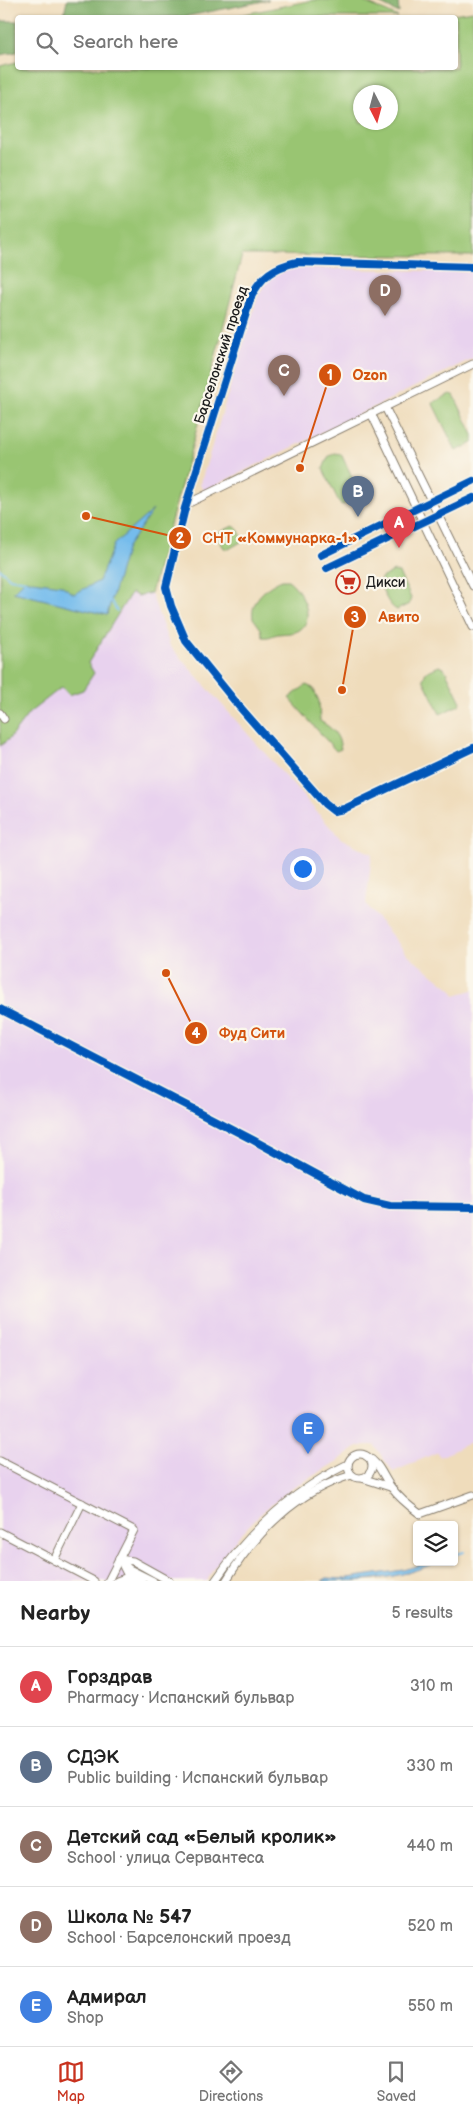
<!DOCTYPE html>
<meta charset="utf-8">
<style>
:root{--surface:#fff;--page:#f6f6f6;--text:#222;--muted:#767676;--line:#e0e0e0;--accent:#c8321e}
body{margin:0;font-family:"Balsamiq Sans",sans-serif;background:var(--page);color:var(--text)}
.controls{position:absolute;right:15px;bottom:15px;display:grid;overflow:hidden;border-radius:5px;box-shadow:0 1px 4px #0004}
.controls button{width:45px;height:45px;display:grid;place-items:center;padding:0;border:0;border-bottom:1px solid var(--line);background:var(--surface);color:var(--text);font:25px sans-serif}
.compass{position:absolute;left:353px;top:85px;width:45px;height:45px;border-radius:50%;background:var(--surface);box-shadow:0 1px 4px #0004;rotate:174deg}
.you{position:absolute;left:302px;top:868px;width:18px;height:18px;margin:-12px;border:4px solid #fff;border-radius:50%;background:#1a73e8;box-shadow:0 0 0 8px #1a73e833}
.badge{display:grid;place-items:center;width:32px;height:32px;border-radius:50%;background:var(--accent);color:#fff;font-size:16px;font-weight:700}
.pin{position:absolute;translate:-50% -41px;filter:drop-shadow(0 1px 2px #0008)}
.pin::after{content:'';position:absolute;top:26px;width:18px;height:15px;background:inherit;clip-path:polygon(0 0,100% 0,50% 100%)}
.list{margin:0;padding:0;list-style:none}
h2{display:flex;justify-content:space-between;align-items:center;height:65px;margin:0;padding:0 20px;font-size:21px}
h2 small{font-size:16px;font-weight:400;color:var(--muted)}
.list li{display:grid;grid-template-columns:32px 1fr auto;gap:15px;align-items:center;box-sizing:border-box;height:80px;padding:0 20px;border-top:1px solid var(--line)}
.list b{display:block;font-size:19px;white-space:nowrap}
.list p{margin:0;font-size:16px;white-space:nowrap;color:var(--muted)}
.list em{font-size:16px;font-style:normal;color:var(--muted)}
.icon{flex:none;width:28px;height:28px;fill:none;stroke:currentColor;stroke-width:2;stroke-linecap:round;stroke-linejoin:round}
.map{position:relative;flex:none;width:473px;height:1581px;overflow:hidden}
.search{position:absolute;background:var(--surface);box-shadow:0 1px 4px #0004;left:15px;right:15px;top:15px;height:55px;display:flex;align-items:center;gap:12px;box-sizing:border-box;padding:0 18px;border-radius:5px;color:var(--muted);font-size:19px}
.sheet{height:465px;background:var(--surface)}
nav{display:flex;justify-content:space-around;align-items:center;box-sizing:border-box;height:70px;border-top:1px solid var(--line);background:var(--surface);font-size:14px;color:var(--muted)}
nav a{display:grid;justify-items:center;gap:2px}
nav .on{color:var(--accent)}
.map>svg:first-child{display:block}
.built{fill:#e8d2ee}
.green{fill:#99c572;stroke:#5a7047;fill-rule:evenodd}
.forest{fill:#7aaa64;stroke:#4b6340}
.water{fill:#74bcec;stroke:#486c84}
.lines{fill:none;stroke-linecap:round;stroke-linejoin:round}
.stream{stroke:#74bcec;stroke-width:2}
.minor-casing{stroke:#867c6c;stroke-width:9}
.minor{stroke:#fff;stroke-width:7}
.cycleway-casing{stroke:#fbf7ec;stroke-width:11}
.cycleway{stroke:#0057b8;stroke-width:8}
.labels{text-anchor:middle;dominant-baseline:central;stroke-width:4.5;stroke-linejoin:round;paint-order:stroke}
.street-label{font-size:14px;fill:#1c1c1c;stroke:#fbf7ec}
.poi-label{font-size:14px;fill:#1c1c1c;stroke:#fbf7ec;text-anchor:start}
.leader{fill:none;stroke:#d4530e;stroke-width:2}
.callout-dot{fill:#d4530e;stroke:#fbf7ec;stroke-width:2}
.mark-label{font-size:15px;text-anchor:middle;font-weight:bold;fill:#fff}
.callout-label{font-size:15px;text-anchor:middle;font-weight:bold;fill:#d4530e;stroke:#fbf7ec;stroke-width:4.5;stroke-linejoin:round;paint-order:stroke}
</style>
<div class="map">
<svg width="473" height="1581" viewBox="0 0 473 1581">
<rect width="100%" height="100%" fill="#fbf7ec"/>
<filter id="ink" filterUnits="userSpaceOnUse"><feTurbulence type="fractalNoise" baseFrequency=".02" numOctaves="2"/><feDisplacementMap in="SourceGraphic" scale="10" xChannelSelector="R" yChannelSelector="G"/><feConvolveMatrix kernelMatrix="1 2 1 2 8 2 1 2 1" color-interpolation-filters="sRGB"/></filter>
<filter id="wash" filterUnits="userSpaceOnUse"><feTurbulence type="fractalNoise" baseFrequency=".0096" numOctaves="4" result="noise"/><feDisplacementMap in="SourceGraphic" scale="20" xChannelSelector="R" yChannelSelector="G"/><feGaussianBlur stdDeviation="1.12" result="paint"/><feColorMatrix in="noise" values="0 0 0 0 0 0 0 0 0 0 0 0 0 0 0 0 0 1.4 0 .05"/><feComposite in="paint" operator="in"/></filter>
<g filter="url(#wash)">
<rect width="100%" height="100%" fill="#efdcbb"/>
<g class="built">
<path d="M294 268 473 272V358L204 491 200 485 258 296 268 279 273 275Z"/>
<path d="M131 592 139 596 151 593 170 646 340 838 372 854 366 904 406 953 451 989 455 995 473 990V1441L440 1457 438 1452 393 1472 374 1445H364L356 1448 336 1462 293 1488 262 1512 239 1536 213 1569 207 1581H0V746L10 738 29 713 62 687 88 663Z"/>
</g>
<g class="green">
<path d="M313 0H360L398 17H230Z"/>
<path d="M473 11V256L242 255 194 439 151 593 138 596 131 593 88 663 94 673 83 690 69 695 62 687 29 713 10 738 0 746V66L17 62 18 68H456V18L433 17ZM360 92H390V122H360Z"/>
<path d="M450 394 454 395 473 435V443L456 451 433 404 434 402Z"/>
<path d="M335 453 341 454 361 495 360 497 343 505 340 504 323 469 328 457Z"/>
<path d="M233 526C239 528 243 537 241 542L229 549 224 548 217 537 218 533Z"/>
<path d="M394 571 399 573 411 598 409 604 397 610C389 607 379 587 381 578Z"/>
<path d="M282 580H288C300 588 316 617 301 629 295 634 286 633 278 634 272 635 270 638 263 637L261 629 253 618C250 600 267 586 282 580Z"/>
<path d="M439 666 444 668 461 702 459 705 440 714 423 679 426 672Z"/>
<path d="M306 685 313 688 319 701 320 721C332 728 339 734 341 749L336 751 289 698Z"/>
</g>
<g class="forest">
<path d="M67 0H269L183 17H53L64 14Z"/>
<path d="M373 0H398L399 13Z"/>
<path d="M0 21H17V52L0 55Z"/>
</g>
<g class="water">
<path d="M153 510 127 547 107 615 13 592 25 580 61 585 74 594 99 581 114 544Z"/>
<path d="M431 1562 430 1565C394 1580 360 1581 322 1581L327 1578 342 1579 403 1570Z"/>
</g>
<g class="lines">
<g class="stream">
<path d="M0 569 10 578 26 581"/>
<path d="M111 601 117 611"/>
<path d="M454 1555 464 1552"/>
</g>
</g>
</g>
<g filter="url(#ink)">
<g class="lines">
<g class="minor-casing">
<g id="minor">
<path d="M473 267 297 262C274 267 261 276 251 297L185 508 166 587 171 606 186 641 238 705 325 804 334 811 344 809 473 748"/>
<path d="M385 407 473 586"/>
<path d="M371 413 473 627"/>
<path d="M187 504 473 364"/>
<path d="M0 713 4 719"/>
<path d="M0 1009 253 1140 364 1200 390 1206 473 1207"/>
<circle cx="360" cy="1466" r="12"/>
<path d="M366 1456C380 1463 382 1475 391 1487 399 1498 409 1506 420 1514L473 1495"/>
<path d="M0 1461 134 1530 108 1581"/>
<path d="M362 1478 390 1487"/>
<path d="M0 1532 94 1581"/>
<path d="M119 1559 133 1561 169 1581"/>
<path d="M119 1559 129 1569 153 1581"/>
<path d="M54 1560 82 1503"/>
<path d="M123 1566 127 1574 141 1581"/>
<path d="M117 1581 125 1578 131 1581"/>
<path d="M215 1581C250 1530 292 1491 348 1464"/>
<path d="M226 1581C255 1533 297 1491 352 1475"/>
</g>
</g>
<use href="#minor" class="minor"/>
<g class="cycleway-casing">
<g id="cycleway">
<path d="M473 267 297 262C274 267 261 276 251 297L185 508 166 587 171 606 186 641 238 705 325 804 334 811 344 809 473 748"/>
<path d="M321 555 473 481"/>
<path d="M327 568 473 498"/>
<path d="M0 1009 253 1140 364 1200 390 1206 473 1207"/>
</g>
</g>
<use href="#cycleway" class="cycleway"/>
</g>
</g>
<defs>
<g id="supermarket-ring" transform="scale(1.25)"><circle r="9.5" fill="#fbf7ec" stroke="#c8321e" stroke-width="1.5"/><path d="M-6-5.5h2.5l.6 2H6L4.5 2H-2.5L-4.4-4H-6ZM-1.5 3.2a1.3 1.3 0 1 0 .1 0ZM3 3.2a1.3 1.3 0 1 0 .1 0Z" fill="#c8321e"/></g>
</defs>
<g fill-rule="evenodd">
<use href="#supermarket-ring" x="348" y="582"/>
</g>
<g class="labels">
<g class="street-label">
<text transform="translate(221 355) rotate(-72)">Барселонский проезд</text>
</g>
<g class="poi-label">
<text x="366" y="582">Дикси</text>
</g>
</g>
<path class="leader" d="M300 468L330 375M86 516L180 538M342 690L355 617M166 973L196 1033"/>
<g class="callout-dot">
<circle cx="300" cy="468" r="5"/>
<circle cx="86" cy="516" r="5"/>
<circle cx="342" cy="690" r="5"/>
<circle cx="166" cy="973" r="5"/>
<circle cx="330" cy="375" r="12"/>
<circle cx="180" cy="538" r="12"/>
<circle cx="355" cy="617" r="12"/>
<circle cx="196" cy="1033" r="12"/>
</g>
<g class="mark-label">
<text x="330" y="380">1</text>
<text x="180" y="543">2</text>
<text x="355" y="622">3</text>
<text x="196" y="1038">4</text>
</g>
<g class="callout-label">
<text x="370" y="380">Ozon</text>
<text x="280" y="543">СНТ «Коммунарка-1»</text>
<text x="399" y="622">Авито</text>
<text x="252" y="1038">Фуд Сити</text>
</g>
</svg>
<div class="controls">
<button><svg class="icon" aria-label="layers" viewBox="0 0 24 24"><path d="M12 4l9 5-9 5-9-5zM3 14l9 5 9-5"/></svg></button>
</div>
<svg class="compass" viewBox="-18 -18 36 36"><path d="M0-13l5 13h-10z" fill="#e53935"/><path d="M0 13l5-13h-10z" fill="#767676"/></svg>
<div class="you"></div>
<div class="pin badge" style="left:399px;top:548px;background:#e0444e">A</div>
<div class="pin badge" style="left:358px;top:517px;background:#5c6f8a">B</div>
<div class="pin badge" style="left:284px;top:396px;background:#8d6e63">C</div>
<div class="pin badge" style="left:385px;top:316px;background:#8d6e63">D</div>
<div class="pin badge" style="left:308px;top:1454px;background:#3f7fe0">E</div>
<div class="search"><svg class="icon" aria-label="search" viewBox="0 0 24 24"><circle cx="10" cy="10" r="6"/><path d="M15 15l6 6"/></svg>Search here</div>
</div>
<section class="sheet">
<h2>Nearby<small>5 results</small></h2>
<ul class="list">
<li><span class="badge" style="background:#e0444e">A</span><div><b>Горздрав</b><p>Pharmacy · Испанский бульвар</p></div><em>310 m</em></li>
<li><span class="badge" style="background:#5c6f8a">B</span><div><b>СДЭК</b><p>Public building · Испанский бульвар</p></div><em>330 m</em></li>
<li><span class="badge" style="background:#8d6e63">C</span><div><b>Детский сад «Белый кролик»</b><p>School · улица Сервантеса</p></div><em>440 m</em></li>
<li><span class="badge" style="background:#8d6e63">D</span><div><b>Школа № 547</b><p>School · Барселонский проезд</p></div><em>520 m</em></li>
<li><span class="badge" style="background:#3f7fe0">E</span><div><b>Адмирал</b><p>Shop</p></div><em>550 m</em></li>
</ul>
</section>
<nav>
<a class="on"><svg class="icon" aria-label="map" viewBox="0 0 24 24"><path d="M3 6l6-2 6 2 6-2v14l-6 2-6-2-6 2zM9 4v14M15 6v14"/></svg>Map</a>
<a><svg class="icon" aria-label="directions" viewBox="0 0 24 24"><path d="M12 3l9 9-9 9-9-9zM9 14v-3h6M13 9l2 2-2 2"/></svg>Directions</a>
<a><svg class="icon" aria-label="saved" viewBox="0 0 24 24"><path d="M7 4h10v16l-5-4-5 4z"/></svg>Saved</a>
</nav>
